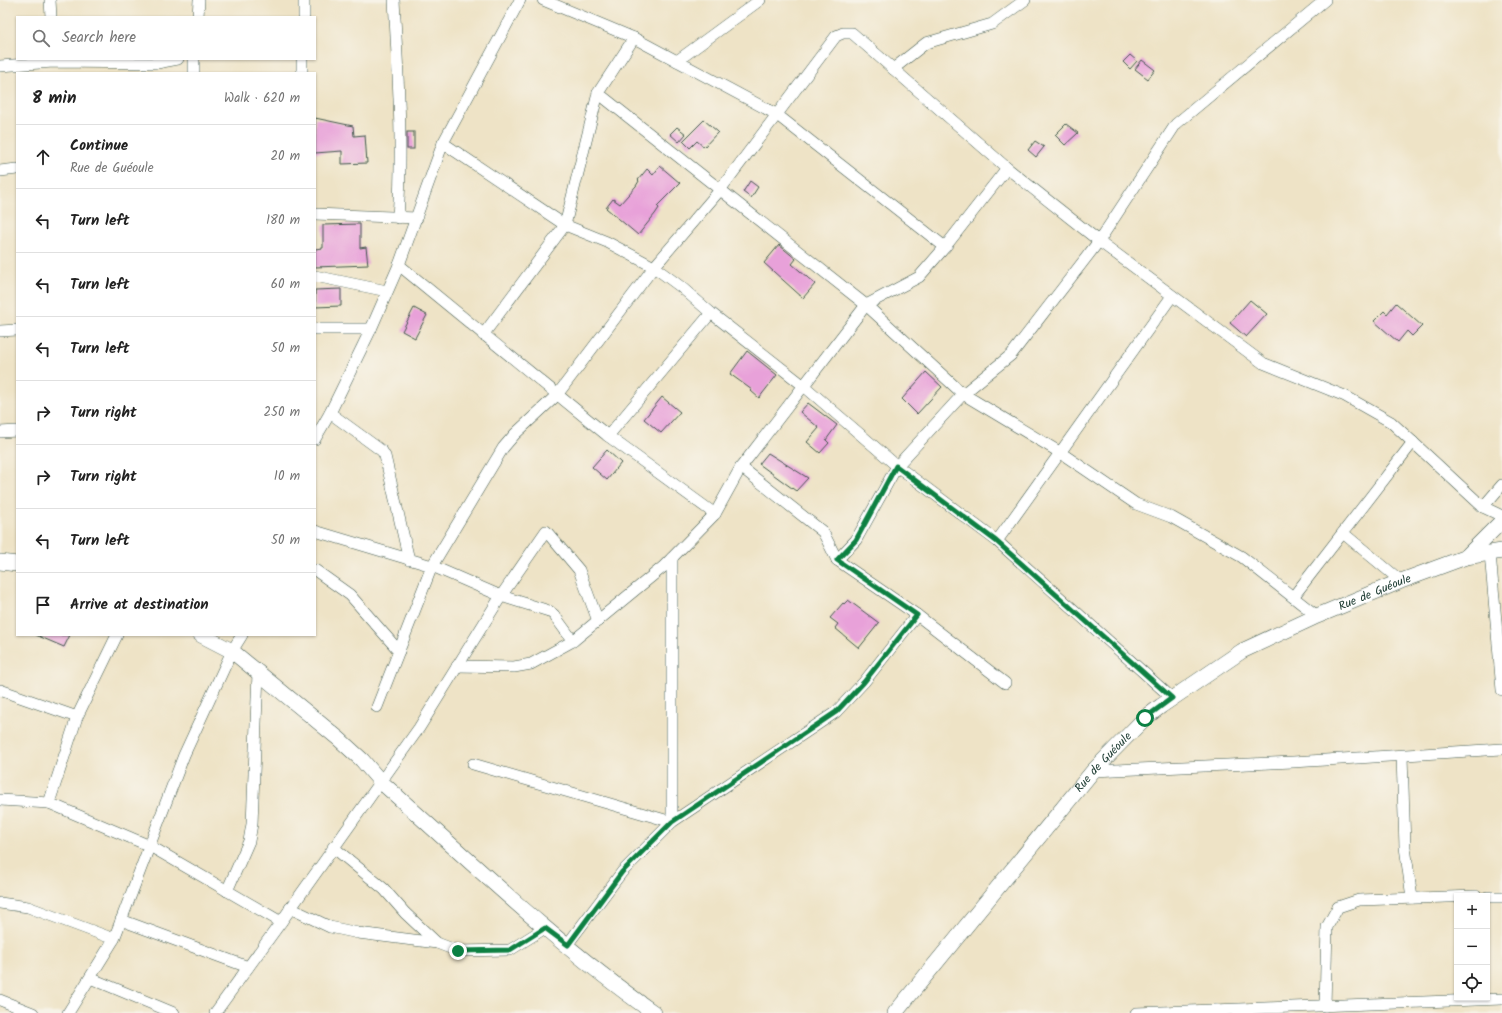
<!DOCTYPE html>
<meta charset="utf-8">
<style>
:root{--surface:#fff;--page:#f2f2f2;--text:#222;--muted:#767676;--line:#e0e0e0}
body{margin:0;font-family:Kalam,sans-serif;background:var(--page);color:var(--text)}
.controls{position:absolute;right:12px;bottom:12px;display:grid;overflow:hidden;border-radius:0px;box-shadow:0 1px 3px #0004}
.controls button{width:36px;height:36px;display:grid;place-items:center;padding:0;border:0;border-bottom:1px solid var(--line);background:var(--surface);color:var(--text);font:20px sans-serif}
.stop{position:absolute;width:12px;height:12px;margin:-9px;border:3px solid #0b8043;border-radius:50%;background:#fff}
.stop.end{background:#0b8043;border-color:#fff;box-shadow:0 1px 4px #0008}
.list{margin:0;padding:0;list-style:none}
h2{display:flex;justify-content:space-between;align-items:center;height:52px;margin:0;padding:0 16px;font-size:17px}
h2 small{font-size:13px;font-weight:400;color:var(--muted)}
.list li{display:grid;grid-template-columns:26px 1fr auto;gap:12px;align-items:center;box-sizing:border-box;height:64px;padding:0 16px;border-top:1px solid var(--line)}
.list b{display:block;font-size:15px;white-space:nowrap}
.list p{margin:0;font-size:13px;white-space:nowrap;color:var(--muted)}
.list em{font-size:13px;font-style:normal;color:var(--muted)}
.icon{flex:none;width:22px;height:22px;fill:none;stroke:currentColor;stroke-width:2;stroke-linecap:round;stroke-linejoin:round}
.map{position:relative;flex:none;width:1502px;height:1013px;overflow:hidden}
.search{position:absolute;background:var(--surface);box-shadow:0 1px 3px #0004;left:16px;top:16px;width:300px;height:44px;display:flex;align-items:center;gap:10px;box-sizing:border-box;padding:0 14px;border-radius:0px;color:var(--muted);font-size:15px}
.panel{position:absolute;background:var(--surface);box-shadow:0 1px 3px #0004;left:16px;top:72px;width:300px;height:564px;border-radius:0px}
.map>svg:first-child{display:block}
.building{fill:#e8a1d9}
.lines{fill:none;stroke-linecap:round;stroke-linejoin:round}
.street-casing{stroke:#3e564a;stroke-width:12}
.secondary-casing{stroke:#3e564a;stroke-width:16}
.street{stroke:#fff;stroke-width:11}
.secondary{stroke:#fff;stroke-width:15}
.route{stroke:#0b8043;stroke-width:5}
.labels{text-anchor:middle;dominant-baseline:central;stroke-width:3;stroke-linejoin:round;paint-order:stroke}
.street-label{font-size:12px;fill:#1f3d34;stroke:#f7f3e8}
</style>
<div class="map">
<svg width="1502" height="1013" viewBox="0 0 1502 1013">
<rect width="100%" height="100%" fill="#f7f3e8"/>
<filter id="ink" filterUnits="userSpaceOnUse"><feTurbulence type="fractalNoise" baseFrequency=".025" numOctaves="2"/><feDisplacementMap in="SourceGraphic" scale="8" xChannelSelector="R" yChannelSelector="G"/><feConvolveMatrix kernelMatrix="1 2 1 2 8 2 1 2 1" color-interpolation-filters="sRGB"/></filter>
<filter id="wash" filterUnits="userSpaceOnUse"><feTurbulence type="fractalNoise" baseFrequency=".012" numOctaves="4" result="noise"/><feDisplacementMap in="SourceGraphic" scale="16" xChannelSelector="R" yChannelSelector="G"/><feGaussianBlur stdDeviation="0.9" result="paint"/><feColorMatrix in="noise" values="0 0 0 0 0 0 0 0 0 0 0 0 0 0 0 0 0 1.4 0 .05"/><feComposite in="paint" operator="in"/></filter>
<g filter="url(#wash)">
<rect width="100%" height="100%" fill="#eee3c6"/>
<g id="blocks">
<g class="building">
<path d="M1130 55 1137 61 1130 69 1123 62Z"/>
<path d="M1142 60 1155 70 1148 79 1135 69Z"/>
<path d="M315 118 353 126 354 136 365 135 367 163 342 164V151L315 153Z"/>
<path d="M704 120 718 132 704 147 697 141 690 148 683 141Z"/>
<path d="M1066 124 1078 133 1065 145 1055 135Z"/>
<path d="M677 127 686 134 679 142 670 134Z"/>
<rect x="407" y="132" width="7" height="17"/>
<path d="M1035 141 1044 147 1036 157 1028 150Z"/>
<path d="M660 166 680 183 657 206 659 208 655 214 638 235 606 208 613 199 620 204 636 186 639 181 638 180 647 169 653 175Z"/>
<path d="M750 181 758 187 751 198 743 192Z"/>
<path d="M360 224V248L366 247 368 265 315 267V249L323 248V225Z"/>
<path d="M779 245 796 259 792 264 815 284 803 298 764 263Z"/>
<path d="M341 289V306L315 307V290Z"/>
<path d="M1250 300 1267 314 1246 337 1230 323Z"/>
<path d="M1396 303 1422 326 1412 336 1407 331 1398 342 1374 321 1384 311 1387 314Z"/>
<path d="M414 308 427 315 415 338 402 331Z"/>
<path d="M747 351 777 375 759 398 751 391 752 390 730 374Z"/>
<path d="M926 372 942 387 917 414 902 399Z"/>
<path d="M662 397 680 412 661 433 644 419Z"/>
<path d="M808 403 837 425 826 440 829 443 820 453 807 442 819 428 800 412Z"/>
<path d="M607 450 621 463 607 480 592 467Z"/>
<path d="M768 453 808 478 796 491 759 464Z"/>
<path d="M848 600 879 623 859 648 835 628 838 624 830 618 843 603 844 604Z"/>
<path d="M36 635H70L64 647Z"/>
</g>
</g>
</g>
<g filter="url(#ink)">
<use href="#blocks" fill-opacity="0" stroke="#3e564a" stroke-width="1"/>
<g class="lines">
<g class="street-casing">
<g id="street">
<path d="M50 0 51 17"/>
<path d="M394 0C398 73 403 146 398 218"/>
<path d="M543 0 634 38 776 114 945 247"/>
<path d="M198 17 199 0"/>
<path d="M304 17V0"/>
<path d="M194 59V73"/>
<path d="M677 61 760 0"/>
<path d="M0 66 53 62 157 63 178 59"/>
<path d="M893 69 926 43 992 24 1025 0"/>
<path d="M302 73V59"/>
<path d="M598 93 866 305 963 394 1061 453 1136 504 1171 517 1242 557 1317 616"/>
<path d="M443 143 565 225 607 242 654 267 681 287 711 313 804 386 897 466 997 541 1172 698"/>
<path d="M0 171 17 169"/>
<path d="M315 214 417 218"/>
<path d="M399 265 608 436 715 514"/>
<path d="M315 276 387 291"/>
<path d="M315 329H371"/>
<path d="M0 331 17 330"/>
<path d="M483 335 565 225 598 93 634 38"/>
<path d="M330 413 382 451 385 456 409 560"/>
<path d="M0 432 17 431"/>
<path d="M608 436 711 313"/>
<path d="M315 439 330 413 371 329 399 265 443 143 520 0"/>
<path d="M741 467 823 532 837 560 917 615 1005 683"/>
<path d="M1483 507 1502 485"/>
<path d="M315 531 432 566 501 596 549 611 554 615 573 641"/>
<path d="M1343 533 1401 581"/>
<path d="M997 541 1172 296"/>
<path d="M1490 553 1502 690"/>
<path d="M837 560 856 540 897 466 963 394 1011 355 1099 241 1176 124 1325 0"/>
<path d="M315 570 350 595 399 651"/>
<path d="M1293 597 1413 442"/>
<path d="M457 666 514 667 531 664 573 641 663 567 715 514 741 467 866 305 919 277 945 247 1007 168"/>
<path d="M0 690 77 717"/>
<path d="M377 707 432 566 503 448 515 434 557 395 654 267 720 190 836 36 843 33H852L1007 168 1099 241 1263 363 1345 396 1391 422 1483 507 1502 516"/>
<path d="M1402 756 1405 847 1412 898"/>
<path d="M473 764 672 822 836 712 864 682 917 615"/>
<path d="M1093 771 1293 762 1502 749"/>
<path d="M0 800 49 803 150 846 281 922 419 728 501 596 546 531 579 570 598 621"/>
<path d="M49 803 77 717 117 635"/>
<path d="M333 847 384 889 405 913 437 943"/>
<path d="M227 891 249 841 252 824 258 673"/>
<path d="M1487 897H1502"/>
<path d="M0 903 28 907 114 939"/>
<path d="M290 908 330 927 358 933 437 943 458 951 510 950 545 928"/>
<path d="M121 920 248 967"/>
<path d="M567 945 622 872 672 822V558"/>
<path d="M90 978 174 1013"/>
<path d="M0 1000 33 1013"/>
<path d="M1325 1006 1327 927 1338 907 1359 900 1476 896"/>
<path d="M68 1013 114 939 184 755 232 651 242 635"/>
<path d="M215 1013 281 922"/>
<path d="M1136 1013 1502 999"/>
</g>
</g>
<g class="secondary-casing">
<g id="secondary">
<path d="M1466 557 1502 521"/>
<path d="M0 562 17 564"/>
<path d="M201 635 232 651 339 739 362 760 380 781C469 860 556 944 654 1013"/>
<path id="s1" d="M895 1013 1093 771 1145 718 1161 706 1242 651 1317 616 1401 581 1466 557 1502 551"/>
</g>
</g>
<use href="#street" class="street"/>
<use href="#secondary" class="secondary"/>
</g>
</g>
<g class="lines" filter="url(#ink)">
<path class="route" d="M458 951 510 950 545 928 568 945 622 872 672 822 836 712 864 682 917 615 837 560 856 540 896 466 996 541 1172 698 1145 718"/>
</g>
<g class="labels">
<g class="street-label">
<text stroke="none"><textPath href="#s1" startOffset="650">Rue de Guéoule</textPath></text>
<text stroke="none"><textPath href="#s1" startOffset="326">Rue de Guéoule</textPath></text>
</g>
</g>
</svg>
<div class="controls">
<button>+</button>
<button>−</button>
<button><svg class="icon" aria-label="locate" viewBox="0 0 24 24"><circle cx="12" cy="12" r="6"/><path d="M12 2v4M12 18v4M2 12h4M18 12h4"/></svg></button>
</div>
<div class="stop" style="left:1145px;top:718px"></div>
<div class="stop end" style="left:458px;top:951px"></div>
<div class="search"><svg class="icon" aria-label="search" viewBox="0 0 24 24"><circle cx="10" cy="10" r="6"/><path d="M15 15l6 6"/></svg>Search here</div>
<section class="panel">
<h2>8 min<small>Walk · 620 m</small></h2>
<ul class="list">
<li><svg class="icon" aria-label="ahead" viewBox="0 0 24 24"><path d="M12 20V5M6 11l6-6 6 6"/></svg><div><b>Continue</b><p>Rue de Guéoule</p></div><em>20 m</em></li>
<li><svg class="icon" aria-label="left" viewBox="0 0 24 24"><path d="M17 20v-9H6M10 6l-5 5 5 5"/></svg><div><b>Turn left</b></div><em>180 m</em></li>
<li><svg class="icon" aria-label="left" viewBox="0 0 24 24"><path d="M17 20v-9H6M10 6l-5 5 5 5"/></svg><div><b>Turn left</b></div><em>60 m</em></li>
<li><svg class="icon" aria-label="left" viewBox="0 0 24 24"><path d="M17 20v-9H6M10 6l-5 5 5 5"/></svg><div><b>Turn left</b></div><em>50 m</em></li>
<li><svg class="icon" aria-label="right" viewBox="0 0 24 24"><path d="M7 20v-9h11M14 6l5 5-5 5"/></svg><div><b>Turn right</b></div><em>250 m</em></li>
<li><svg class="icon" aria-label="right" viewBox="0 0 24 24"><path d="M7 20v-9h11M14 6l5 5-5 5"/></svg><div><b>Turn right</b></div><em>10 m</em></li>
<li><svg class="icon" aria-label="left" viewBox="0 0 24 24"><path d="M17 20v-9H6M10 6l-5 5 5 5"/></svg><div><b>Turn left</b></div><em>50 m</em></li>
<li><svg class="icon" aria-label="arrive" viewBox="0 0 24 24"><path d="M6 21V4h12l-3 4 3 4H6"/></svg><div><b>Arrive at destination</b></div></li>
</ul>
</section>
</div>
